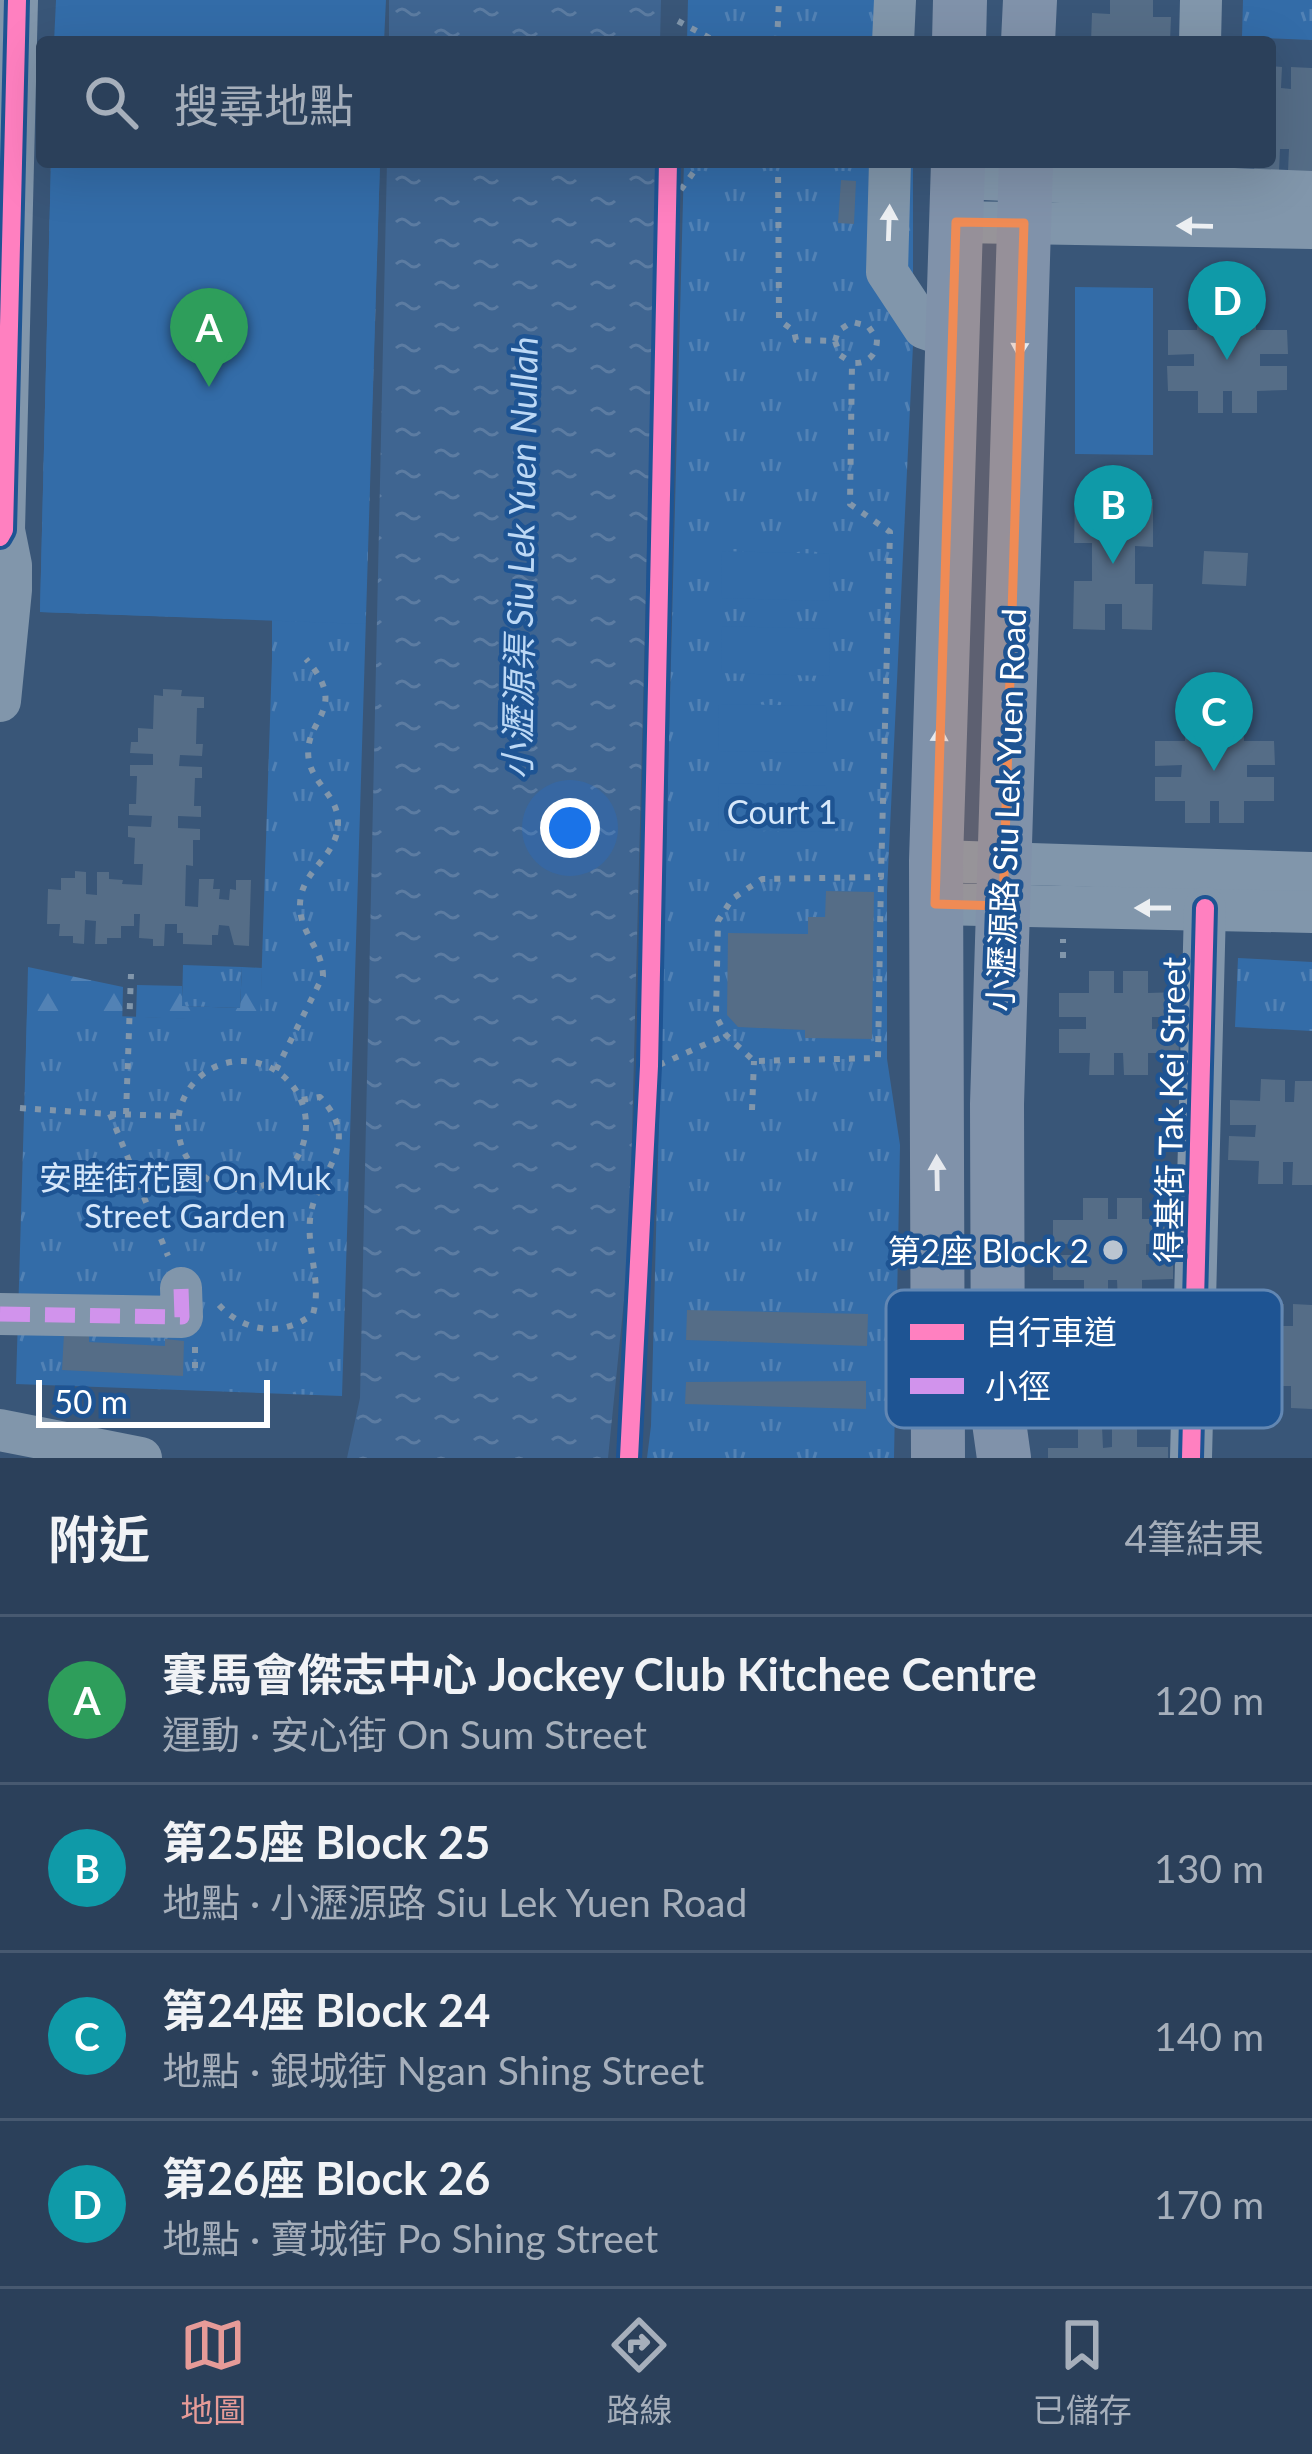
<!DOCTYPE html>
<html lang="zh-TW">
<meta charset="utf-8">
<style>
:root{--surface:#2b405a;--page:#374b63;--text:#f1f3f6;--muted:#a6afbb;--line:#475970;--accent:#e69b98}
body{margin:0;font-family:Lato,"Noto Sans TC",sans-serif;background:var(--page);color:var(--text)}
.scale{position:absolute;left:36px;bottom:30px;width:234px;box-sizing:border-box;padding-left:12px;border:6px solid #fff;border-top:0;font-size:33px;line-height:42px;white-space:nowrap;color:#fff;-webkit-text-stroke:9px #1e5493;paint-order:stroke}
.you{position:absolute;left:570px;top:828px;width:42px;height:42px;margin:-30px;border:9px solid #fff;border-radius:50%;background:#1a73e8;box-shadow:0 0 0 18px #1a73e833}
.badge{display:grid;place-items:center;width:78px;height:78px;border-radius:50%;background:var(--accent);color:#fff;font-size:39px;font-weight:700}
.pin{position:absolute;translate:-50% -99px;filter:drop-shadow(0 3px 6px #0008)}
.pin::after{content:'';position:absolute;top:63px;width:42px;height:36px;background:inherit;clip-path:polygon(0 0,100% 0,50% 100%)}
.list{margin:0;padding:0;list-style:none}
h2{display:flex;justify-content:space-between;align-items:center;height:156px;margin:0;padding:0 48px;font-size:51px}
h2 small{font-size:39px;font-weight:400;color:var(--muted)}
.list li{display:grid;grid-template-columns:78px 1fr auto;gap:36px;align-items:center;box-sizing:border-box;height:168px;padding:0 48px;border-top:3px solid var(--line)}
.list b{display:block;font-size:45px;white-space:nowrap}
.list p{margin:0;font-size:39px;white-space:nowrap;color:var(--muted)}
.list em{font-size:39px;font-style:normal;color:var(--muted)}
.icon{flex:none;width:66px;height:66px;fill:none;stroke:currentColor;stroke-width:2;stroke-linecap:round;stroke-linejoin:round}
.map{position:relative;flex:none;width:1312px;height:1458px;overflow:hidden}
.search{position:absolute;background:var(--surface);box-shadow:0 12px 48px #0002;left:36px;right:36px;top:36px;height:132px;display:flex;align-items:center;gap:30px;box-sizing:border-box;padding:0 42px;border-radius:12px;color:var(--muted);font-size:45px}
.sheet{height:828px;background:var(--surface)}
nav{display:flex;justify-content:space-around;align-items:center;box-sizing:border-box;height:168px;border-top:3px solid var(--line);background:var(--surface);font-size:33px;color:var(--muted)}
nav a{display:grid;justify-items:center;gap:6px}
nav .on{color:var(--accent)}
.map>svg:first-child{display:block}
.forest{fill:url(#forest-firs)}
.park{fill:url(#park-tufts)}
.pitch{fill:#336ca8}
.water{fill:url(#water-ripples)}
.building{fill:#556d87}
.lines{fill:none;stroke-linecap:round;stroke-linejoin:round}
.path{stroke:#8196ab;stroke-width:6;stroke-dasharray:6 9;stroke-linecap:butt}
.minor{stroke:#8196ab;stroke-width:42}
.major{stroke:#8092aa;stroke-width:54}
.quiet{stroke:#d193ec;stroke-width:15;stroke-dasharray:30 15;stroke-linecap:butt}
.cycleway-casing{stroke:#1e5493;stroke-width:26}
.cycleway{stroke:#ff80c0;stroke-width:18}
.oneway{fill:#eceff2}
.oneway2{fill:#e6e9ee}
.marked{fill:#ef8b55;fill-opacity:0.2;stroke:#ef8b55;stroke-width:9;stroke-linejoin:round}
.poi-dot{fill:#bac4d0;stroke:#1e5493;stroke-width:4.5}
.labels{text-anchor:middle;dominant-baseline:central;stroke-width:9;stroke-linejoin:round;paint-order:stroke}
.street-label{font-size:33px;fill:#fff;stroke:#1e5493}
.park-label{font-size:33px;fill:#d6e7fa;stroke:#1e5493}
.poi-label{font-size:33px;fill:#fff;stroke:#1e5493;text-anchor:end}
.water-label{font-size:36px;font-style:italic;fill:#bcd8f5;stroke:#1e5493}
.key{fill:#1e5493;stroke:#6287b3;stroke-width:3}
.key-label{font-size:33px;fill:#fff}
</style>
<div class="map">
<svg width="1312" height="1458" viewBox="0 0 1312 1458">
<defs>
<pattern id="forest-firs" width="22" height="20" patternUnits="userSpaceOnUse" patternTransform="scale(3)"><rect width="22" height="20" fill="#336ca8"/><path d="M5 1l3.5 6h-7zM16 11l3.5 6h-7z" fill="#5282b5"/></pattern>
<pattern id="park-tufts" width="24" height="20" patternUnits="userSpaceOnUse" patternTransform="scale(3)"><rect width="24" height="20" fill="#336ca8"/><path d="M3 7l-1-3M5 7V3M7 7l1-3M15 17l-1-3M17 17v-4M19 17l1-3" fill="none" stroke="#5282b5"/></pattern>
<pattern id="water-ripples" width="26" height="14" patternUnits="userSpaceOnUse" patternTransform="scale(3)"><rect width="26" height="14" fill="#3f6591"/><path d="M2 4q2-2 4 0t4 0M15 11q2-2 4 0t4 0" fill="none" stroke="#5c7ca2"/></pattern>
</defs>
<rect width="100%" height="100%" fill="#395678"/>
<g class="forest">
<path d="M28 967 123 987 122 1030 25 1097Z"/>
<path d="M242 967 262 968 261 1022 136 1017 137 985 182 986 183 1006 240 1008Z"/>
</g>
<g class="park">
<path d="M688 0H913V42H687Z"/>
<path d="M1243 0H1312V40L1242 37Z"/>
<path d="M51 162H380L342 1396 16 1384 27 1013 260 1021 272 659V620L40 612Z"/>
<path d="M684 162H913V345L887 891V1059L900 1145 894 1458H647L651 1426Z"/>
<path d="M1238 958 1312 962V1031L1235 1027Z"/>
<path d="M183 965 242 967 240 1008 182 1006Z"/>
</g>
<g class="pitch">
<path d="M56 0H386L384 42H54Z"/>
<path d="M51 162H380L365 624 40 612Z"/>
<path d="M1075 287 1153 288V455L1075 454Z"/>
<path d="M722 551 830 554 829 601 721 598Z"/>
<path d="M722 626 830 629 829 676 721 673Z"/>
<path d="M719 704 827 706 826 753 718 751Z"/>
<path d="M719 783 827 786 826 832 718 830Z"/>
</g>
<g class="water">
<path d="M389 0H661L660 42H389Z"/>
<path d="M387 162H657L629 1251 608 1458H347L360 1398Z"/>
</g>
<g class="building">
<path d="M1110 0H1153V17H1171L1170 42H1140V37L1123 36V42H1091L1092 13 1110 14Z"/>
<path d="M1270 66 1282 67 1281 88 1291 89V67L1312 68V172L1288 171 1289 149H1280L1279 171 1254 170 1255 162H1270Z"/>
<path d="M841 180 856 181 854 224 838 223Z"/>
<path d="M1198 308H1222V330H1232L1231 308H1256V330H1287L1288 354H1260V366H1287V390L1257 391V413H1232V391H1223V413H1198V391H1168L1167 366H1194V354L1168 355V330H1197Z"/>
<path d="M1075 498 1106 499V521H1123V498L1153 499V547L1135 546V584H1153L1152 630 1122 629V604H1105V630L1073 629 1074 581H1092V543H1074Z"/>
<path d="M1204 551 1248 553 1246 586 1202 584Z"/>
<path d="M163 689 182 690 181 696 204 697V708H197L196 744H203L202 756 180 755 179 766 202 767V778H195L194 806H201V817L178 816V828L200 829V840H193V866L186 865 185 906 198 907 199 879H214L213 889H220L219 899 229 900 230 889 236 890V880H251L249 946 234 945 229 926 219 925 218 935H212V945L183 944V933H177V924H165L164 946H153V939L139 938 140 914H134V926H121V938H107V944H95L96 921 85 920 84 944 73 943V936H59L60 924H47L48 889 61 890V878H75V871L86 872V894L97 895V872H109V879L123 880 122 884 142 885 143 864H134L135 838 128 837V826L151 827 152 816 129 815V804H136L137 776H130V765H153V754L130 753 131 742H138V728L153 729 154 695 163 696Z"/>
<path d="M1243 719 1244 741H1274L1275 765H1247V777H1274V801H1244V823H1219V801H1210V823H1185V801H1155V777H1181L1182 765 1155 766V741H1185V720H1209L1210 741H1219V720Z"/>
<path d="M826 891 874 892 872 1039 805 1038V1030L738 1027 727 1015 728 933 808 934V917H825Z"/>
<path d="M1089 971H1114V993H1123V971H1148V993L1179 992V1017H1152V1029L1178 1028 1179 1053H1148V1075H1124L1123 1053H1114V1075H1089L1090 1053H1059V1029H1086V1017H1059V993H1089Z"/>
<path d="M1261 1079 1285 1080V1102H1294L1295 1081H1312V1185H1292L1293 1162H1283V1184H1258L1259 1161 1228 1160 1229 1136 1255 1137 1256 1125H1230V1100L1260 1101Z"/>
<path d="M1083 1198H1108V1219H1117V1198H1142V1219H1173V1244H1146V1255H1173V1279L1142 1280V1302H1118L1117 1280H1108V1302H1084V1280H1053V1255H1080V1244H1053V1220H1083Z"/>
<path d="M1259 1303 1284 1304 1283 1326H1293V1304L1312 1305V1409L1291 1408V1386H1282L1281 1408H1257V1385L1227 1384 1228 1360 1254 1361 1255 1349 1228 1348 1229 1324 1259 1325Z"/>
<path d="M687 1310 868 1314 867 1346 686 1340Z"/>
<path d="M64 1333 89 1334V1342L165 1346V1339L184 1341 183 1376 62 1370Z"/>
<path d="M866 1381V1409L685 1404 686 1382Z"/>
<path d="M1078 1426H1102L1103 1448 1112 1447V1426H1137V1447H1168V1458H1048V1448H1078Z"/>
</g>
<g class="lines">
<g class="path">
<path d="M678 21 717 42"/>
<path d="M777 42 779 0"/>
<path d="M778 162 779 320 794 331 796 340 835 341 840 355 852 363"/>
<path d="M672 202 701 162"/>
<path d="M835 341 838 331 852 322 868 326 877 339C877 355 868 364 852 363L850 504 890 532 881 877 762 879 732 899 718 921 716 1016 726 1035 754 1061 878 1058 881 877"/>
<path d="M1063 958V939"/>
<circle cx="242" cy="1125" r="64"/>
<path d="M659 1065 726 1035"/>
<path d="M276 1070 323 976C323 950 301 934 300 908 299 874 327 864 336 836 346 799 315 789 309 761 301 719 352 711 306 659"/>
<path d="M20 1108 110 1114 168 1256"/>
<path d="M752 1110 754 1061"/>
<path d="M110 1114 178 1116"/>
<path d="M126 1114 131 974"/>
<path d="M219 1305C245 1333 283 1337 313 1314 322 1283 307 1252 310 1220 314 1172 366 1146 320 1097L302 1100"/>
<path d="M195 1347V1374"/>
</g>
<g class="minor">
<path d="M893 42 895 0"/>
<path d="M1200 42 1201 0"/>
<path d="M890 162 887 272 924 328 952 338"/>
<path d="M958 178 1312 192"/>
<path d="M956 222 1312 228"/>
<path d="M0 537 4 530 17 0"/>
<path d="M0 701 11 590V565L4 530"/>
<path d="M936 861 1312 873"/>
<path d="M935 904 1312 912"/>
<path d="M0 1314 182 1317 181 1288"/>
<path d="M0 1430 141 1458"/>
<path d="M1191 1458 1205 908"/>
</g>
<g class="major">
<path d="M959 42 960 0"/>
<path d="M1028 42 1030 0"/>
<path d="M938 1458 936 861 958 162"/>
<path d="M1004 1458 998 1415 997 1104 1026 162"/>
</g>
<path class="quiet" d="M0 1314 182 1317 181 1288"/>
<g class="cycleway-casing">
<g id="cycleway">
<path d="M0 537 4 530 17 0"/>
<path d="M629 1458 649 1066 668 162"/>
<path d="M1191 1458 1205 908"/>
</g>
</g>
<use href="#cycleway" class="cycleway"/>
</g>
<defs><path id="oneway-solid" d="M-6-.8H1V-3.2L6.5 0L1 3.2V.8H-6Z" transform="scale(3)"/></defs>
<g class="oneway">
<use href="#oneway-solid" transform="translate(889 223) rotate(-88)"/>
<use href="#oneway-solid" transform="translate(1195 226) rotate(-179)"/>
<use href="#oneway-solid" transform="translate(1153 908) rotate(-180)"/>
</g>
<g class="oneway2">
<use href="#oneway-solid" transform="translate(1020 340) rotate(92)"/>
<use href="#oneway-solid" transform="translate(939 744) rotate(-88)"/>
<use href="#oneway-solid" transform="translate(937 1173) rotate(-91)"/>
</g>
<path class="marked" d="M956 222 1024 223 1003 906 935 904Z"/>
<circle class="poi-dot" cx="1113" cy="1250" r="12"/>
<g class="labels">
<g class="street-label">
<text transform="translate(1006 810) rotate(-88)">小瀝源路 Siu Lek Yuen Road</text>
<text transform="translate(1170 1110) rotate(-89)">得基街 Tak Kei Street</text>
</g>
<g class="park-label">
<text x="782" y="811">Court 1</text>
<text x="185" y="1177">安睦街花園 On Muk<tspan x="185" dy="38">Street Garden</tspan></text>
</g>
<g class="poi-label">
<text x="1089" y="1250">第2座 Block 2</text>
</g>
<g class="water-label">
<text transform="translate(520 558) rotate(-89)">小瀝源渠 Siu Lek Yuen Nullah</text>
</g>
</g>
<rect x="886" y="1290" width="396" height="138" rx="18" class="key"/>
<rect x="910" y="1324" width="54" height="16" fill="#ff80c0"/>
<rect x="910" y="1378" width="54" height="16" fill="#d193ec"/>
<g class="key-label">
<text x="985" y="1344">自行車道</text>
<text x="985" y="1398">小徑</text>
</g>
</svg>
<div class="scale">50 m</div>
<div class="you"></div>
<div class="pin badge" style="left:209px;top:387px;background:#2e9e5b">A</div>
<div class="pin badge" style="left:1113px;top:564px;background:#0f9aa8">B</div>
<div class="pin badge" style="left:1214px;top:771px;background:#0f9aa8">C</div>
<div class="pin badge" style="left:1227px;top:360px;background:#0f9aa8">D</div>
<div class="search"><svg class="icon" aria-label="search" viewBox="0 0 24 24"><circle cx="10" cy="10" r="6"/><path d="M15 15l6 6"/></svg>搜尋地點</div>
</div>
<section class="sheet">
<h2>附近<small>4筆結果</small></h2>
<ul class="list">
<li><span class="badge" style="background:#2e9e5b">A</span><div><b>賽馬會傑志中心 Jockey Club Kitchee Centre</b><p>運動 · 安心街 On Sum Street</p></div><em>120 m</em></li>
<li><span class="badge" style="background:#0f9aa8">B</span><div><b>第25座 Block 25</b><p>地點 · 小瀝源路 Siu Lek Yuen Road</p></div><em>130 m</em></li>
<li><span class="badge" style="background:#0f9aa8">C</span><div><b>第24座 Block 24</b><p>地點 · 銀城街 Ngan Shing Street</p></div><em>140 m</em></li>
<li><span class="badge" style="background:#0f9aa8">D</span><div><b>第26座 Block 26</b><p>地點 · 寶城街 Po Shing Street</p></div><em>170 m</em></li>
</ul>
</section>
<nav>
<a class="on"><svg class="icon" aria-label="map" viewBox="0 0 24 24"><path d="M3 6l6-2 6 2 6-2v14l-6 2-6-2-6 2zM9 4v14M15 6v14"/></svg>地圖</a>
<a><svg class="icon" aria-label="directions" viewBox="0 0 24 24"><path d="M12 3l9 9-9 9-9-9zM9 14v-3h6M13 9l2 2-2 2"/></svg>路線</a>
<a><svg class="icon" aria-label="saved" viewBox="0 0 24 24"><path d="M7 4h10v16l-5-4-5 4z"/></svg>已儲存</a>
</nav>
